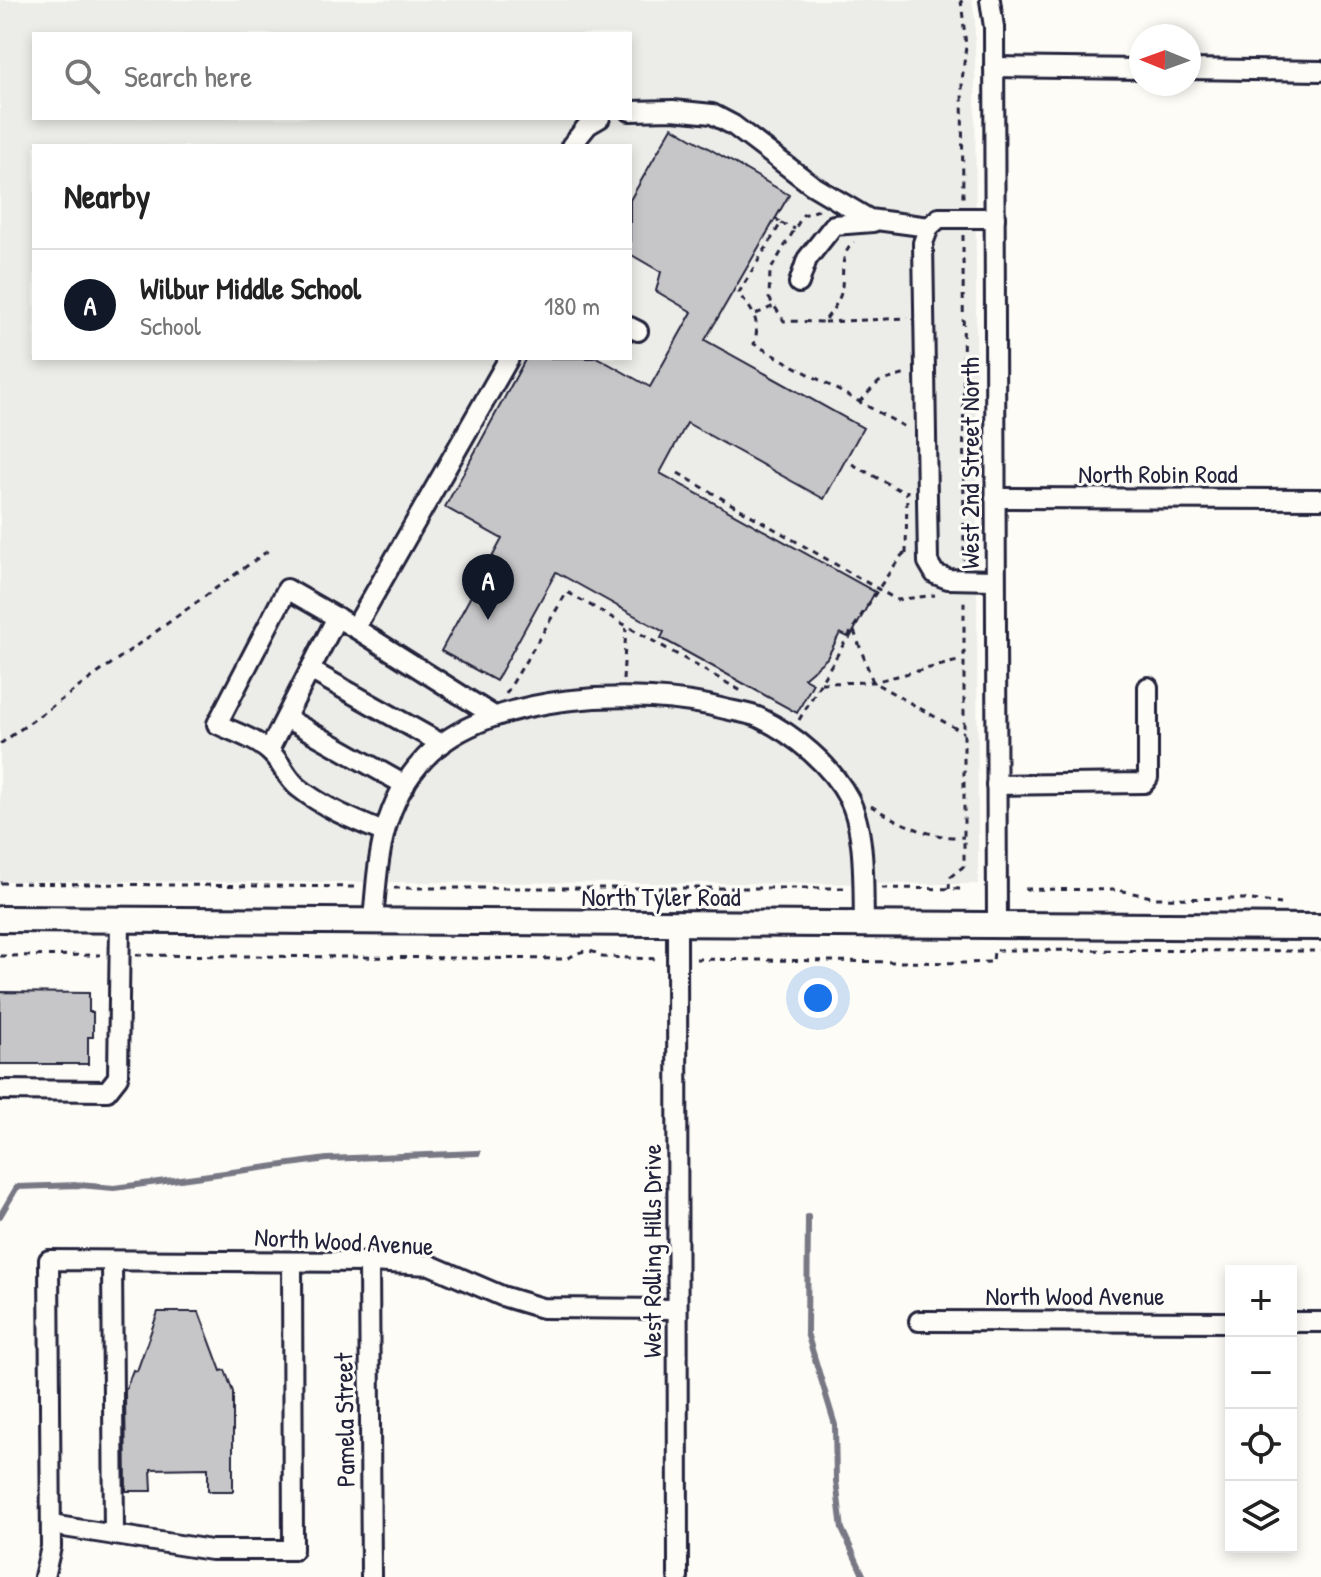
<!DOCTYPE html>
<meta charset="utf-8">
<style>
:root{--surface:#fff;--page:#f2f2f2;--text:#222;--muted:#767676;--line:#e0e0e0;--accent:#111827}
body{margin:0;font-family:"Patrick Hand",sans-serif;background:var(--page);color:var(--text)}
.controls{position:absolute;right:24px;bottom:24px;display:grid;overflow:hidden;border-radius:0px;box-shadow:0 4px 12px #0003}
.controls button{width:72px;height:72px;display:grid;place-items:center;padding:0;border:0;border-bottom:2px solid var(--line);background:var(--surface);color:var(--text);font:40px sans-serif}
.compass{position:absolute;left:1129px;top:24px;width:72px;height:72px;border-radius:50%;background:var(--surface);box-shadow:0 4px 12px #0003;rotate:271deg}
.you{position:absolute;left:818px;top:998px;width:28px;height:28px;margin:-20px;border:6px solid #fff;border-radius:50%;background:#1a73e8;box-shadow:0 0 0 12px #1a73e833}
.badge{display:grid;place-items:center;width:52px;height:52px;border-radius:50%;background:var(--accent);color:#fff;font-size:26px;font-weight:700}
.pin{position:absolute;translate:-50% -66px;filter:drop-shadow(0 2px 4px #0008)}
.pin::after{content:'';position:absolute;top:42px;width:28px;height:24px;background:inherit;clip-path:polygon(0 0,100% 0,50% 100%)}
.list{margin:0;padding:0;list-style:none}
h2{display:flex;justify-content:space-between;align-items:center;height:104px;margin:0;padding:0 32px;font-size:34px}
h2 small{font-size:26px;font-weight:400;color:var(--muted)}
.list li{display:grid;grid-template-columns:52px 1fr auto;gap:24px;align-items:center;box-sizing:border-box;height:112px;padding:0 32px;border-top:2px solid var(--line)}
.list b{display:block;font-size:30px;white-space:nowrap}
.list p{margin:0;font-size:26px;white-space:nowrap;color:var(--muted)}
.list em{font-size:26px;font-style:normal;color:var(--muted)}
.icon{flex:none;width:44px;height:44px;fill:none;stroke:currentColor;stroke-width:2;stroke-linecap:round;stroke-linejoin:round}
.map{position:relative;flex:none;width:1321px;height:1577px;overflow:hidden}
.search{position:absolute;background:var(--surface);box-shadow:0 4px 12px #0003;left:32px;top:32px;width:600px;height:88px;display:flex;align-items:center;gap:20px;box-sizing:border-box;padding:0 28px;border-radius:0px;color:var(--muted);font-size:30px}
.panel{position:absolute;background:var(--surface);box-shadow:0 4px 12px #0003;left:32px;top:144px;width:600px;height:216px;border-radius:0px}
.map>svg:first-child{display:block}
.built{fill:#ecece9;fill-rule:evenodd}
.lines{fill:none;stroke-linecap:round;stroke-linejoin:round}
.stream{stroke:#787885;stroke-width:6}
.building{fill:#c6c6c8;stroke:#22223b;stroke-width:2}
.minor-casing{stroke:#22223b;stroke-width:24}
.major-casing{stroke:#22223b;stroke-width:30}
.path{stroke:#22223b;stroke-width:3;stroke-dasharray:6 6;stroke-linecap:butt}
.minor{stroke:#fdfcf7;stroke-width:18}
.major{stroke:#fdfcf7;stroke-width:24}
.labels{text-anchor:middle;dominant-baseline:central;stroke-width:6;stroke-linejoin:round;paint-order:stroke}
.street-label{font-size:26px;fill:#22223b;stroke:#fdfcf7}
</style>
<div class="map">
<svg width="1321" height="1577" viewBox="0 0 1321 1577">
<rect width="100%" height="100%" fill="#fdfcf7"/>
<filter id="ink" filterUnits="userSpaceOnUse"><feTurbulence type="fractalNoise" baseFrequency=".0125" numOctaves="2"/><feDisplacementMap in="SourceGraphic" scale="16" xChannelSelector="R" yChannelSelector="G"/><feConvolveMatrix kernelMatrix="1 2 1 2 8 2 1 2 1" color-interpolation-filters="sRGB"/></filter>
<g filter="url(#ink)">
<path class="built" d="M0 0H972L975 19 978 884 0 881ZM34 34H630V118H34ZM34 146H630V358H34Z"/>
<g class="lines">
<g class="stream">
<path d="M0 1216 17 1187 79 1185 114 1188 327 1159 478 1153"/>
<path d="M808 1217 807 1333 835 1425 836 1481 842 1529 864 1577"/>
</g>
</g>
<g class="building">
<path d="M672 127 789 195 705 340 863 428 824 499 687 423 660 473 875 592 850 638 840 633 827 658 804 678 813 683 797 713 661 638 664 632 556 572 496 681 441 651 502 539 445 507 526 358H598L650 387 692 312 656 291 661 272 630 254V200Z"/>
<path d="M0 992 89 993V1012H93V1037H88V1064H0Z"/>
<path d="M158 1312H199L221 1371 225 1370 233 1392V1491H208V1468L151 1469 152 1491H126L125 1391 133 1370 137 1371Z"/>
</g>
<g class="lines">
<g class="minor-casing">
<g id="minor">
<path d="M990 0 994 27 997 925"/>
<path d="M994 67 1141 69"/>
<path d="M1189 69 1321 71"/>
<path d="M630 111 673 110 712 114 733 125 812 185 869 219 929 227"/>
<path d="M571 146 588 125 600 118"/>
<path d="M995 218H939L929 227 923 243 928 562 935 574 948 579 995 580"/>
<path d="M799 283 807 259 834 225 873 222"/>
<path d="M630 327 638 331"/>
<path d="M995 498 1321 499"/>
<path d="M355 628 287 589 217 724C234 732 259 740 272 754 282 764 288 780 299 788 324 808 354 820 383 832"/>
<path d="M310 670 442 744"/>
<path d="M494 716 355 628 509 358"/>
<path d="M286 718 405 785"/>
<path d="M269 750 337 617"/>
<path d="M996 785 1144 783 1148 778V687"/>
<path d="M373 922C378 862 380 805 425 758 488 692 641 687 725 709 737 712 750 713 760 718 795 735 831 765 849 799 866 832 863 888 864 925"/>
<path d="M677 924 678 1577"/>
<path d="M0 1090 107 1091 118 1077 120 920"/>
<path d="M112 1261 114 1535"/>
<path d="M369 1262 371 1577"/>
<path d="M919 1321 1231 1322"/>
<path d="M1291 1322H1321"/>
<path d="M51 1525 211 1550H293L292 1262"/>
<path d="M44 1577 51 1547 49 1260 369 1262 430 1265 502 1296 542 1308 677 1309"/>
</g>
</g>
<g class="major-casing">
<path id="major" d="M0 919 1321 927"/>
</g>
<g class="path">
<path d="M961 0 966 46 962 81 963 200"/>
<path d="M819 210 803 215 770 271 769 298 784 321 824 322C830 313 838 304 841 293 845 274 838 256 854 242"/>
<path d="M775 218 781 223 738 294C753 309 761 322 754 344L907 428"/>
<path d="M781 223 795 229"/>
<path d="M963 235 964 560"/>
<path d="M756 314 774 306"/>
<path d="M824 322 908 318"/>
<path d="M859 402 879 382 906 374"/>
<path d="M852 464 907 494"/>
<path d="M678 473 897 600 935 595"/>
<path d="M906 554 907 490"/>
<path d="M854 631 873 682 964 733"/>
<path d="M623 680 626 628"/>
<path d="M821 683 873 682 962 660"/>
<path d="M506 694 567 592 743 692"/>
<path d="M799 720C832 664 864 607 902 555L907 553"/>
<path d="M0 744 269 550"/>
<path d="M871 806C899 823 930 839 964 837"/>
<path d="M0 883 358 887"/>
<path d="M394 888H846"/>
<path d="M882 888 966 889"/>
<path d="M949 889 950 877 964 866V599"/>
<path d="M1025 889 1119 890 1156 898 1245 899 1281 904"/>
<path d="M136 955 567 959C580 951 590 947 602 957L660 959"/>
<path d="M0 956 100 955"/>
<path d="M696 959 967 963 993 962 994 950 1321 951"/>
</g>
<use href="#minor" class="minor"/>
<use href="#major" class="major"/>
</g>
</g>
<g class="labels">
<g class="street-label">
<text transform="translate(969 463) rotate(-90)">West 2nd Street North</text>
<text x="1158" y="473">North Robin Road</text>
<text x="661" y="896">North Tyler Road</text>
<text transform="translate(344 1241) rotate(3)">North Wood Avenue</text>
<text transform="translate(651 1251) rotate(-90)">West Rolling Hills Drive</text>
<text x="1075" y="1295">North Wood Avenue</text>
<text transform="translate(344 1420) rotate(-91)">Pamela Street</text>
</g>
</g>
</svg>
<div class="controls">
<button>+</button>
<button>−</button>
<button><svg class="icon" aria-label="locate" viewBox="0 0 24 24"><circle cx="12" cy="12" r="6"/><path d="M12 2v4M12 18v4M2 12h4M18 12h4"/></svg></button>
<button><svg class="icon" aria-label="layers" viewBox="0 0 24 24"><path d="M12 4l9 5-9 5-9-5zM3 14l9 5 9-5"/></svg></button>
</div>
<svg class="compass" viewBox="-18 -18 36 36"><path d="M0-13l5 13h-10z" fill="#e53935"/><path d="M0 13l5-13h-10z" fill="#767676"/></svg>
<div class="you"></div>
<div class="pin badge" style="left:488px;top:620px">A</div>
<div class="search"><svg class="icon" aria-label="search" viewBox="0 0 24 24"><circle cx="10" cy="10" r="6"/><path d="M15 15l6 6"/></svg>Search here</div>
<section class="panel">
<h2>Nearby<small></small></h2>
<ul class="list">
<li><span class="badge">A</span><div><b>Wilbur Middle School</b><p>School</p></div><em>180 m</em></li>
</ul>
</section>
</div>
